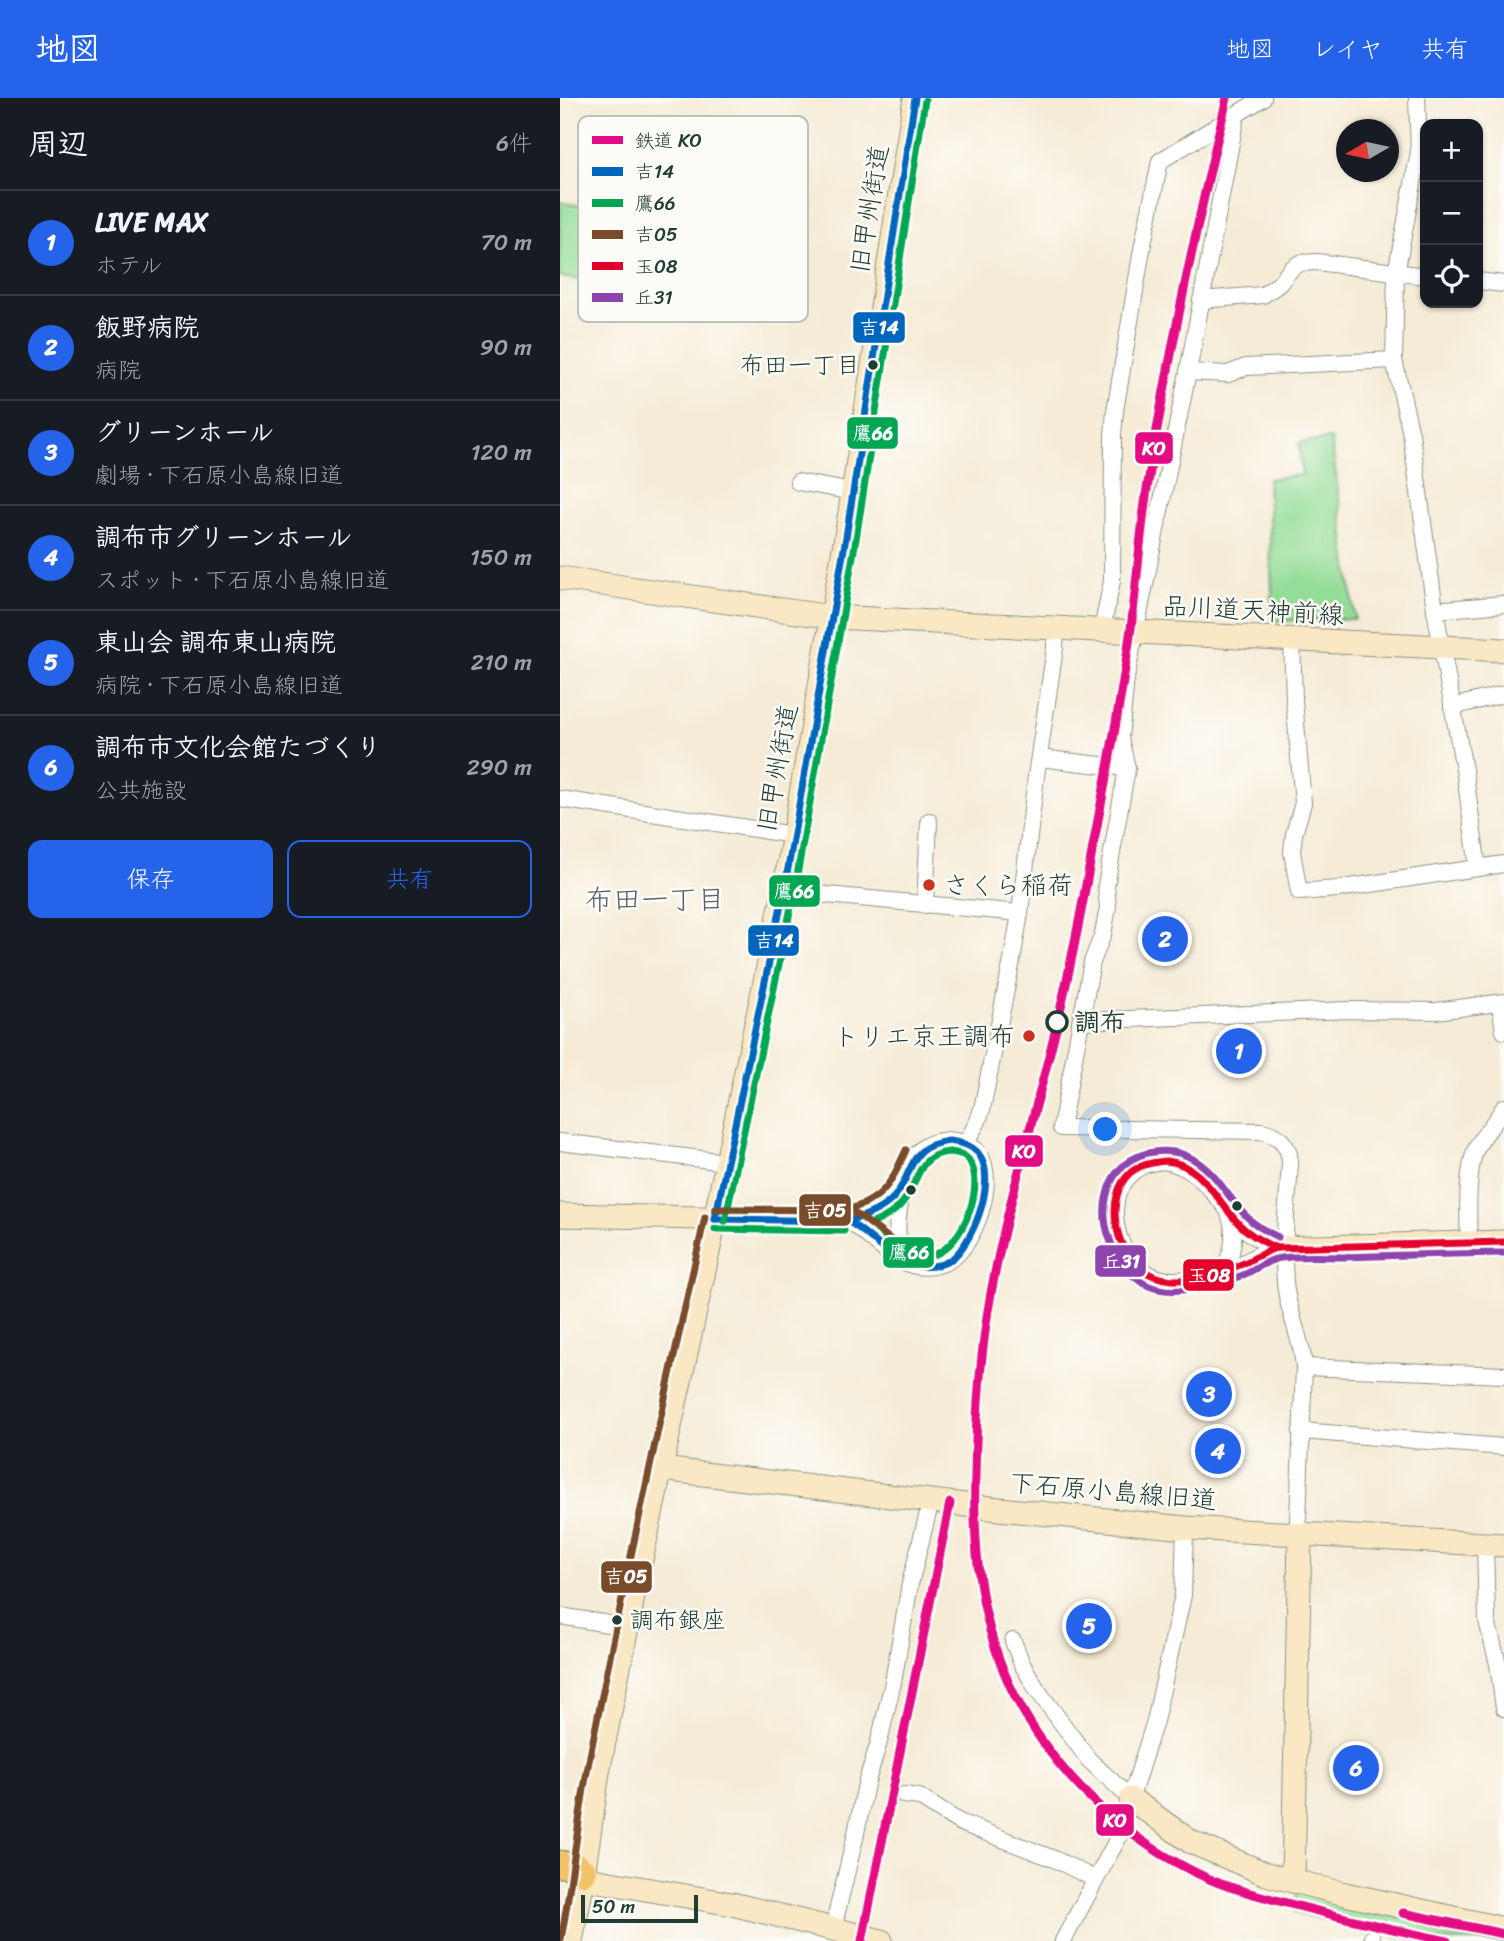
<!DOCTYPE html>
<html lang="ja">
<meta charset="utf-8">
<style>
:root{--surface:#171b24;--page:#20242c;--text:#f1f3f6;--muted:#9ea1a6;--line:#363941;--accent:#2563eb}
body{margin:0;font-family:Sriracha,"Klee One",sans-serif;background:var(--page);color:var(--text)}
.controls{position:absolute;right:21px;top:21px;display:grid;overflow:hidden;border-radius:14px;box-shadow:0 2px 5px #0004}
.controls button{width:63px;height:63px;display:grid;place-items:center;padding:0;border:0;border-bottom:2px solid var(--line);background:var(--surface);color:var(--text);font:35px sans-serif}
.compass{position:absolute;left:776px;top:21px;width:63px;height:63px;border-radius:50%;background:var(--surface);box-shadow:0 2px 5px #0004;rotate:261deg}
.scale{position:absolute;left:21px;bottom:18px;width:117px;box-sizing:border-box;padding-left:7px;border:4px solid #1f3d34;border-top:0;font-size:19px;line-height:24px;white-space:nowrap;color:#1f3d34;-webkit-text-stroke:5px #fdfcf7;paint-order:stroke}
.you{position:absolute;left:546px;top:1032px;width:24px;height:24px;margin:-18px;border:5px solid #fff;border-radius:50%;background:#1a73e8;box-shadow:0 0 0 10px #1a73e833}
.badge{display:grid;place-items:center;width:46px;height:46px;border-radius:50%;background:var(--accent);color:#fff;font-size:23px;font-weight:700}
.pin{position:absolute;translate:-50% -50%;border:4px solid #fff;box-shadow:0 2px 7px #0006}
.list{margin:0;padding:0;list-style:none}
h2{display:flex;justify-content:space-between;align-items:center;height:91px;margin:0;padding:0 28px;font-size:30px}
h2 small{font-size:23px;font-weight:400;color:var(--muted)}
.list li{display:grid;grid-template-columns:46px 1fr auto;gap:21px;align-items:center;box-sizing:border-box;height:105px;padding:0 28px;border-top:2px solid var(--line)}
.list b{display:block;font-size:26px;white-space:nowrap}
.list p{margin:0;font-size:23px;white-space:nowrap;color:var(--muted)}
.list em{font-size:23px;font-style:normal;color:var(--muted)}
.actions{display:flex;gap:14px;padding:21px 28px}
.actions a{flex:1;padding:16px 0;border:2px solid var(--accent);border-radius:14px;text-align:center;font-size:24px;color:var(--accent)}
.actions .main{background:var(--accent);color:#fff}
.icon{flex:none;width:38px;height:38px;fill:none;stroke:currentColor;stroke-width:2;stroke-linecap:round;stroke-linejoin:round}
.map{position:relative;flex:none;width:944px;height:1843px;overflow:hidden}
header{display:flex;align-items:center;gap:42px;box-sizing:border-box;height:98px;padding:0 35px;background:var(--accent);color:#fff}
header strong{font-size:33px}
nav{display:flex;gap:38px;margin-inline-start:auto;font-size:24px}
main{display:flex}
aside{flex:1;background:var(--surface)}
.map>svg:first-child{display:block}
.green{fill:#94dd98;stroke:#5a8d66;stroke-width:2}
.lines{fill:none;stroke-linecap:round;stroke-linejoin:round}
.street-casing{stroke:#8a9485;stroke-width:18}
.secondary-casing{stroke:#8a9485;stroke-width:25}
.primary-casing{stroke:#8a9485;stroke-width:29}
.street{stroke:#fff;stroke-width:16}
.secondary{stroke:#fae7c3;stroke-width:23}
.primary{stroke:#f2c36a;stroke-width:26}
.bus-1-casing{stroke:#fdfcf7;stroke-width:12}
.bus-2-casing{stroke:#fdfcf7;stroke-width:12}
.bus-3-casing{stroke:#fdfcf7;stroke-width:12}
.bus-4-casing{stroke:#fdfcf7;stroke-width:12}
.bus-5-casing{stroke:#fdfcf7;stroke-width:12}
.bus-1{stroke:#0065bd;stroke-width:7}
.bus-2{stroke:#00a651;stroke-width:7}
.bus-3{stroke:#7a4b2a;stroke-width:7}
.bus-4{stroke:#e4002b;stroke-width:7}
.bus-5{stroke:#8e44ad;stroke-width:7}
.rail-1-casing{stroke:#fdfcf7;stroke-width:14}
.rail-1{stroke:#e50b84;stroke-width:9}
.bus-dot{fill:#1f3d34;stroke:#fdfcf7;stroke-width:2.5}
.poi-dot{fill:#c8321e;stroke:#fdfcf7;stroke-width:2.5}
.stop-dot{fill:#fdfcf7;stroke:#1f3d34;stroke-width:3.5}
.labels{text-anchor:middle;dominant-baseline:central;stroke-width:5;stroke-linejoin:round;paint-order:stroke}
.bus-label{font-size:24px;fill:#1f3d34;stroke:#fdfcf7;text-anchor:end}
.street-label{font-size:26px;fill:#1f3d34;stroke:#fdfcf7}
.poi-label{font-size:26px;fill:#1f3d34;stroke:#fdfcf7;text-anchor:start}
.stop-label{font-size:26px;font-weight:bold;fill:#1f3d34;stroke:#fdfcf7;text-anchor:start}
.neighbourhood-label{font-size:28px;fill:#5c616d;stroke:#fdfcf7}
.key{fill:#fdfcf7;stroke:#bac3bc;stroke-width:2}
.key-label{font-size:19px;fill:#1f3d34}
.line-badge{stroke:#fdfcf7;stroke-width:2.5}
.badge-label{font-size:19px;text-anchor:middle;font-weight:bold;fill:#fff}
</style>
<header>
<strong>地図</strong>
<nav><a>地図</a><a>レイヤ</a><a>共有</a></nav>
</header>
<main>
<aside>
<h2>周辺<small>6件</small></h2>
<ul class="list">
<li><span class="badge">1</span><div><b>LIVE MAX</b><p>ホテル</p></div><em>70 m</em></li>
<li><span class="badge">2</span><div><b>飯野病院</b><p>病院</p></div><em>90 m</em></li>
<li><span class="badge">3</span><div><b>グリーンホール</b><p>劇場 · 下石原小島線旧道</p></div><em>120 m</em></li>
<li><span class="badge">4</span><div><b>調布市グリーンホール</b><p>スポット · 下石原小島線旧道</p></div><em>150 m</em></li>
<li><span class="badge">5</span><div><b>東山会 調布東山病院</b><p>病院 · 下石原小島線旧道</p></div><em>210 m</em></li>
<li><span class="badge">6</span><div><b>調布市文化会館たづくり</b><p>公共施設</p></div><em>290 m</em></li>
</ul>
<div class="actions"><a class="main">保存</a><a>共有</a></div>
</aside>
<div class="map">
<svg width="944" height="1843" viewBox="0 0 944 1843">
<rect width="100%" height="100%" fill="#fdfcf7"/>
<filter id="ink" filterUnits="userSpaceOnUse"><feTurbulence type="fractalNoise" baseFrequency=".0143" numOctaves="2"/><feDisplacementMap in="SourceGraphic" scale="14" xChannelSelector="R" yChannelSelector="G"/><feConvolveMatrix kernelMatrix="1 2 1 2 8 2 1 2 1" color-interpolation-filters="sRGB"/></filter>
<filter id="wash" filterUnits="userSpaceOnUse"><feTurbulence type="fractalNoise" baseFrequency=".00686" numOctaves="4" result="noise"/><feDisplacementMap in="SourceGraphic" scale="28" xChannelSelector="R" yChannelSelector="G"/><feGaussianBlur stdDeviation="1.57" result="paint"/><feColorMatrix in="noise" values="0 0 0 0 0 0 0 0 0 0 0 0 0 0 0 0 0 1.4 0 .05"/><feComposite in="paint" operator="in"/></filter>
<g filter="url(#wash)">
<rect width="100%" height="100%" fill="#f5ebd6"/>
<g class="green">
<path d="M0 104 107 124 98 193 0 179Z"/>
<path d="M771 341 795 521 713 523 708 381 742 377 739 345Z"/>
<path d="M737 1791 944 1840V1843H861L735 1815Z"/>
</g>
</g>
<g filter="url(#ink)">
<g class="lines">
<g class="street-casing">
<g id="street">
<path d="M857 0 859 54 836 175 834 262 851 336 875 512 905 677 918 770"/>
<path d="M676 18 628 274 566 580 560 640 567 670 546 788 548 809 543 836 532 864 501 1030 701 1033C718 1036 729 1046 730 1064 728 1103 722 1145 725 1184 727 1213 742 1240 744 1269L738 1422 740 1437"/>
<path d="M918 183 944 186"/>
<path d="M641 202 703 197 719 186 731 171 740 165 757 164 865 178"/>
<path d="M628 274 668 276 686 269 834 262"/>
<path d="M238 384 293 394"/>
<path d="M875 512 944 506"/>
<path d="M542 532 552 483 553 337 555 313 582 151 600 63 703 0"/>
<path d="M732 542 734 602 743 705 734 736 732 754 739 794 777 791 944 766"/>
<path d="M892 609 944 596"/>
<path d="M479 660 567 670"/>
<path d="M0 701 233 737"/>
<path d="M224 793 460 815"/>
<path d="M365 807 369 723"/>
<path d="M940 905 944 933"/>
<path d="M520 923 788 912 876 913 944 904"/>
<path d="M389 1042C399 1044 407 1044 415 1051 440 1074 417 1141 394 1159 382 1168 366 1171 352 1167 331 1162 312 1140 295 1127L287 1123C314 1117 334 1103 346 1078 352 1066 355 1053 368 1047 373 1043 383 1043 389 1042Z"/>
<path d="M0 1044 166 1064"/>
<path d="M406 1045 418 1023 422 1011 452 862 460 815 476 678 495 550 496 530"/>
<path d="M603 1063C639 1067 656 1100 679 1125 689 1136 702 1144 716 1150 699 1154 687 1165 672 1170 658 1175 628 1182 614 1182 558 1184 531 1093 582 1068 588 1065 596 1064 603 1063Z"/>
<path d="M343 1090C338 1118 330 1140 351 1164"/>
<path d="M909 1145C908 1121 906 1073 916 1051 923 1036 936 1024 944 1009"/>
<path d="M660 1173C675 1158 676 1134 669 1115"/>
<path d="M744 1269 944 1277"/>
<path d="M741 1333 944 1349"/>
<path d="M925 1446 927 1523 938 1566 944 1610"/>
<path d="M0 1518 67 1529"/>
<path d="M453 1543 462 1566 478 1593 529 1662 571 1701"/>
<path d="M344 1697 359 1699 399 1724 494 1761 535 1781"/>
<path d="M273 1830 295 1740 306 1686 319 1644 333 1584 350 1486 371 1403"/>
<path d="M503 1843 558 1740 595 1623 623 1497 625 1430"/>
<path d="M812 1843V1840"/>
</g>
</g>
<g class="secondary-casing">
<g id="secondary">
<path d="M0 480 272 519 944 552"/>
<path d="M0 1117 287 1123"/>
<path d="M716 1150 944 1144"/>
<path d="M101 1371 439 1411 625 1430 944 1447"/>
<path d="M571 1701 631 1744 706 1776 785 1796 944 1831"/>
<path d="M23 1774 33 1782 172 1806 321 1843"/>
<path d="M733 1783 740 1437"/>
<path d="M11 1843 20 1798 38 1674 74 1494 150 1145 224 793 286 439 355 0"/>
</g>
</g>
<g class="primary-casing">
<path id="primary" d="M0 1766 17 1769 23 1774"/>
</g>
<use href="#street" class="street"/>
<use href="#secondary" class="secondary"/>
<use href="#primary" class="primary"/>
<g class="bus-1-casing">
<g id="bus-1">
<path d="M389 1043C400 1045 410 1046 418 1055 438 1079 415 1140 394 1159 385 1167 371 1170 359 1168 329 1164 312 1136 287 1123 304 1119 323 1112 335 1098 356 1071 347 1048 389 1043Z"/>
<path d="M155 1121 224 793 286 439 355 0"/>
<path d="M155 1121 287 1123"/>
</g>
</g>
<g class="bus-2-casing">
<g id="bus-2">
<path d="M389 1054C398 1055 407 1056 411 1066 425 1092 399 1157 367 1158 345 1159 326 1140 311 1126 323 1121 335 1115 343 1104 360 1083 356 1057 389 1054Z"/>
<path d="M155 1111 286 1112"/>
<path d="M165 1123 234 795 296 441 365 2"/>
<path d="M155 1131 284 1133"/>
</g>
</g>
<g class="bus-3-casing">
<g id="bus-3">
<path d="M155 1111 286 1112C323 1103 331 1085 346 1052"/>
<path d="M251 1112 292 1114 301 1119 350 1156"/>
<path d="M1 1841C12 1784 17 1726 28 1668 64 1484 104 1302 145 1119"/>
</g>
</g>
<g class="bus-4-casing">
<g id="bus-4">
<path d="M606 1063C642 1066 657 1103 679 1126 689 1137 703 1144 716 1150 704 1154 693 1161 682 1166 664 1174 632 1183 613 1182 600 1181 588 1177 578 1169 554 1148 545 1098 570 1075 579 1067 594 1064 606 1063Z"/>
<path d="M716 1150 944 1144"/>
</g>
</g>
<g class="bus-5-casing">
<path id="bus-5" d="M718 1139C707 1134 696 1128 687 1119 668 1100 657 1075 633 1061 613 1049 582 1051 564 1067 545 1083 541 1114 548 1136 555 1158 568 1179 589 1188 614 1199 659 1187 683 1177 694 1173 704 1164 716 1161 733 1157 766 1159 785 1159 838 1157 891 1156 944 1155"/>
</g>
<use href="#bus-1" class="bus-1"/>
<use href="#bus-2" class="bus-2"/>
<use href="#bus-3" class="bus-3"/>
<use href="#bus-4" class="bus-4"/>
<use href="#bus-5" class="bus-5"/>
<g class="rail-1-casing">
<g id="rail-1">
<path d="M667 0C636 129 608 260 587 391 580 437 577 484 571 530 561 605 546 679 532 754 520 821 507 888 490 954 470 1034 446 1114 431 1195 420 1255 416 1317 415 1378 413 1454 420 1529 455 1598 496 1678 565 1743 647 1780 670 1791 695 1796 719 1803 775 1818 831 1831 887 1843"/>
<path d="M843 1815 944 1836"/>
<path d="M302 1843 390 1405"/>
</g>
</g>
<use href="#rail-1" class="rail-1"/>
</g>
</g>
<g class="bus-dot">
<circle cx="313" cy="267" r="6"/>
<circle cx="351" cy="1092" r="6"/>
<circle cx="677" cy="1108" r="6"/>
<circle cx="57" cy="1522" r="6"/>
</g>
<g class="poi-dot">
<circle cx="369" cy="787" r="7"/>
<circle cx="469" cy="938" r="7"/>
</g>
<circle class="stop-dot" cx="497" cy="924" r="10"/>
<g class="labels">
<g class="bus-label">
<text x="300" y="267">布田一丁目</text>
<text x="70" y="1522" text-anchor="start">調布銀座</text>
</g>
<g class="street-label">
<text transform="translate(309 111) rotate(-81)">旧甲州街道</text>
<text transform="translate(693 512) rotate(3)">品川道天神前線</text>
<text transform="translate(217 670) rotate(-80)">旧甲州街道</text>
<text transform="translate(553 1393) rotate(5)">下石原小島線旧道</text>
</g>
<g class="poi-label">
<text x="383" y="787">さくら稲荷</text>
<text x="455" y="938" text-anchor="end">トリエ京王調布</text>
</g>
<g class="stop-label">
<text x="514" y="924">調布</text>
</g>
<g class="neighbourhood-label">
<text x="95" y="801">布田一丁目</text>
</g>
</g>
<rect x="18" y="18" width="230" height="206" rx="10" class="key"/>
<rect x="32" y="38" width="31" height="8" fill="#e50b84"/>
<rect x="32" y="69" width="31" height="9" fill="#0065bd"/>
<rect x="32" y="101" width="31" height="8" fill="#00a651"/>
<rect x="32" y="132" width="31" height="9" fill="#7a4b2a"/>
<rect x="32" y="164" width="31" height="8" fill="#e4002b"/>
<rect x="32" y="195" width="31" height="9" fill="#8e44ad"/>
<g class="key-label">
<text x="75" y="49">鉄道 KO</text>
<text x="75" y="80">吉14</text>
<text x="75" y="112">鷹66</text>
<text x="75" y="143">吉05</text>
<text x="75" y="175">玉08</text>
<text x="75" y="206">丘31</text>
</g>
<g class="line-badge">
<rect x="292" y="213" width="54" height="33" rx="7" fill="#0065bd"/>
<rect x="286" y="318" width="53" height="34" rx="7" fill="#00a651"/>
<rect x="574" y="333" width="40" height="34" rx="7" fill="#e50b84"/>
<rect x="208" y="776" width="53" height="34" rx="7" fill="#00a651"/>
<rect x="187" y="826" width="53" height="33" rx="7" fill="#0065bd"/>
<rect x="444" y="1036" width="40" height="34" rx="7" fill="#e50b84"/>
<rect x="238" y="1095" width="54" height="34" rx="7" fill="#7a4b2a"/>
<rect x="322" y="1138" width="53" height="33" rx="7" fill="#00a651"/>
<rect x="534" y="1146" width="53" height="34" rx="7" fill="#8e44ad"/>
<rect x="622" y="1160" width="53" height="34" rx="7" fill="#e4002b"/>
<rect x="40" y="1462" width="53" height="34" rx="7" fill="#7a4b2a"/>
<rect x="535" y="1705" width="40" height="34" rx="7" fill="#e50b84"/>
</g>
<g class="badge-label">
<text x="319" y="236">吉14</text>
<text x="313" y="342">鷹66</text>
<text x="594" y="357">KO</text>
<text x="234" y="800">鷹66</text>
<text x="214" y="849">吉14</text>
<text x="464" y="1060">KO</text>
<text x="265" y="1119">吉05</text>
<text x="349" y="1161">鷹66</text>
<text x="561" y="1170">丘31</text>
<text x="649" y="1184">玉08</text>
<text x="66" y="1485">吉05</text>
<text x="555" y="1729">KO</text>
</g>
</svg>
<div class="controls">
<button>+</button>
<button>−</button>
<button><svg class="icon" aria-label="locate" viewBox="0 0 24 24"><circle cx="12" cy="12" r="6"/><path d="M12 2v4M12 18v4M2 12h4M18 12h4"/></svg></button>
</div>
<svg class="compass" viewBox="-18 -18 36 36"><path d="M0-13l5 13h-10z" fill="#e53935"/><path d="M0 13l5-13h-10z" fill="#9ea1a6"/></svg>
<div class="scale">50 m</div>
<div class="you"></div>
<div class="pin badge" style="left:679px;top:953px">1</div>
<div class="pin badge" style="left:605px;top:841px">2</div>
<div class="pin badge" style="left:649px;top:1296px">3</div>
<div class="pin badge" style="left:658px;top:1353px">4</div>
<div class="pin badge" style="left:529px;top:1528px">5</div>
<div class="pin badge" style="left:796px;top:1670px">6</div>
</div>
</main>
